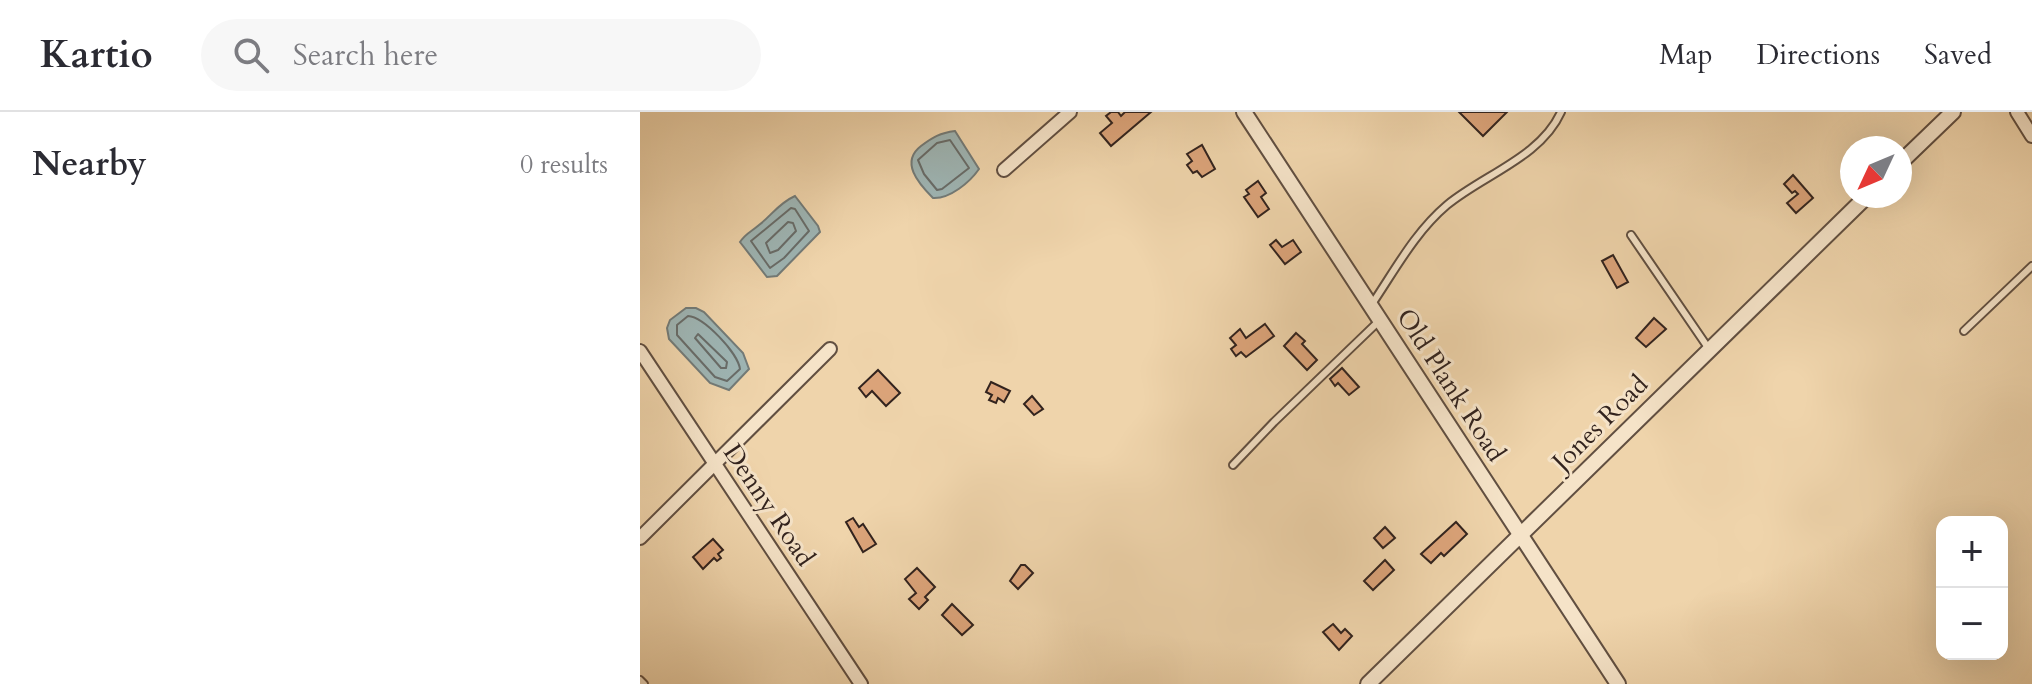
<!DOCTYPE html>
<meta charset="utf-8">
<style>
:root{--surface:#fff;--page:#f7f7f7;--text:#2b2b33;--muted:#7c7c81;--line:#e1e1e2}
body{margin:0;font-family:Cardo,serif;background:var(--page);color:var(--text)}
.controls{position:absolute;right:24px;bottom:24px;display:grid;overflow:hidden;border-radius:16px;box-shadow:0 8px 32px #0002}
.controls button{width:72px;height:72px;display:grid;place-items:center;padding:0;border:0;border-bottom:2px solid var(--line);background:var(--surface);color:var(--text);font:40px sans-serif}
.compass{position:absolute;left:1200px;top:24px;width:72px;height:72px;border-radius:50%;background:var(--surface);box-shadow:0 8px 32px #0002;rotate:226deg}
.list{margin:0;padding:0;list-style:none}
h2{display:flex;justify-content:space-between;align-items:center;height:104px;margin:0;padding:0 32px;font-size:34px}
h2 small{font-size:26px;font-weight:400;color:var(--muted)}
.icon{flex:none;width:44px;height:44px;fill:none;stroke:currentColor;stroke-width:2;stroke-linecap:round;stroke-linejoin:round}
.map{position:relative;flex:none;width:1392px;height:572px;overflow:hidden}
header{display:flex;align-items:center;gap:48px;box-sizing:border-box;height:112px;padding:0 40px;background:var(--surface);border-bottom:2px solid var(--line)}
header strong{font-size:38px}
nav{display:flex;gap:44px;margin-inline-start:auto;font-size:28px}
.search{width:560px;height:72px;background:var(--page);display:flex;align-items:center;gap:20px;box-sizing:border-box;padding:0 28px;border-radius:44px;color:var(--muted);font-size:30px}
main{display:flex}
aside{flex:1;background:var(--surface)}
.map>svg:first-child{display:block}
.water{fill:#9eb5b4;stroke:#737b78;stroke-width:2}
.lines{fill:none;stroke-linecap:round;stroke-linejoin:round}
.shore{stroke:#686c69;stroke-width:2}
.building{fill:#dca47a;stroke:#32231e;stroke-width:2}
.service-casing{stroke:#614f41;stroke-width:10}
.minor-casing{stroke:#614f41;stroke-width:16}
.tertiary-casing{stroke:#614f41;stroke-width:18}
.service{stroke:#f5e3c8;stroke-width:6}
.minor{stroke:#f5e3c8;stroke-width:12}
.tertiary{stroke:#f5e3c8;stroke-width:14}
.labels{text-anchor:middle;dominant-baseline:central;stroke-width:6;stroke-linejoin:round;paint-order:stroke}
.street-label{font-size:26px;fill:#32231e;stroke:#f5e3c8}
</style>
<header>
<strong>Kartio</strong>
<div class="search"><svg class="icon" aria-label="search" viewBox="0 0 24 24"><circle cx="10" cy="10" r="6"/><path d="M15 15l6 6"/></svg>Search here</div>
<nav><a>Map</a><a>Directions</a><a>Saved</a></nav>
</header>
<main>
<aside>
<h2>Nearby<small>0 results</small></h2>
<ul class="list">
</ul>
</aside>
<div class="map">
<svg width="1392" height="572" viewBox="0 0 1392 572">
<rect width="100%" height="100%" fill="#efd4ab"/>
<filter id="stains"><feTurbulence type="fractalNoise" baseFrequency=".0025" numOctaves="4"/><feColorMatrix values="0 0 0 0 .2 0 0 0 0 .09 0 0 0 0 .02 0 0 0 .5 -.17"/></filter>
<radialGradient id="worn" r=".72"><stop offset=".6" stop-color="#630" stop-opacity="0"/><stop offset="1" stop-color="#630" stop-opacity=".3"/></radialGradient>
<g class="water">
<path d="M315 19 339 57C330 70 310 87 293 86 278 71 260 50 281 34 293 25 300 21 315 19Z"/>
<path d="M155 84 178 114 180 120 137 164 127 165 100 130C106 121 111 120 119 113 132 103 139 91 155 84Z"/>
<path d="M46 196H56L64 200 103 241 109 257 89 278 70 271 29 227 27 216 30 208Z"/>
</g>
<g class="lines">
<g class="shore">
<path d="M310 28 329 56 302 77 297 78 284 62 278 48 297 31Z"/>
<path d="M151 96 155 97 169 119 144 146 130 156 111 129Z"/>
<path d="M148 110 153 111 156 119 138 138 130 141 126 131Z"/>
<path d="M48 204C64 205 98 241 100 257L87 269 75 265 37 223V213Z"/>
<path d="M58 222 87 250 86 256H81L55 226Z"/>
</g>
</g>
<g class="building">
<path d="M471 0H478L481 4 485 0H511L471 34 460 21 472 11 466 4Z"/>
<path d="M819 0H867L843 24Z"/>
<path d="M562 33 575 57 562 65 557 59 553 61 547 53 552 49 547 42Z"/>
<path d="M1153 63 1173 86 1156 101 1147 91 1158 82 1155 79 1152 81 1144 72Z"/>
<path d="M618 69 626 81 621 85 629 97 618 105 604 85 609 82 606 78Z"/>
<path d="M636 128 642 135 653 128 661 140 645 152 630 133Z"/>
<path d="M973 143 988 170 977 176 962 149Z"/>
<path d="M1014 206 1026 217 1006 235 996 226Z"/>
<path d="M625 212 634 224 606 245 601 240 596 244 591 237 596 233 590 226 600 217 606 226Z"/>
<path d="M656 221 665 229 662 232 677 248 667 258 644 234Z"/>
<path d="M702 256 719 275 709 283 698 271 695 274 690 267Z"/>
<path d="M238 258 260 281 246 294 232 279 226 285 219 276Z"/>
<path d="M351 270 370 279 364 290 358 286 356 291 349 288 352 283 346 280Z"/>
<path d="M392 284 403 297 394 303 384 292Z"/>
<path d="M213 406 219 415 223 412 236 432 223 440 206 410Z"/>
<path d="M816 410 827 422 804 444 801 441 791 451 781 442Z"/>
<path d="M745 415 755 426 743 436 734 426Z"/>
<path d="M73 427 83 438 78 442 81 446 77 449 74 446 63 457 53 445Z"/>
<path d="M745 448 754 458 733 478 724 469Z"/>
<path d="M381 453H385L393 461 378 477 370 469Z"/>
<path d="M277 456 295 475 285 485 288 488 279 497 269 487 276 481 265 467Z"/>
<path d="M312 492 333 513 322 523 302 503Z"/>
<path d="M693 512 701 521 705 517 712 524 699 538 683 520Z"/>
</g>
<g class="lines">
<g class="service-casing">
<g id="service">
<path d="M991 123 1069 237"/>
<path d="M732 192C755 158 775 120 807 93 843 63 901 45 921 0"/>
<path d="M1324 219 1392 154"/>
<path d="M593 353 634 310 739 209"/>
<path d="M0 568 4 572"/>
</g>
</g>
<g class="minor-casing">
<g id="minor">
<path d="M1377 0 1392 24"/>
<path d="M364 58 430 0"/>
<path d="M0 239 221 572"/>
<path d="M0 426 190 237"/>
</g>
</g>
<g class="tertiary-casing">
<g id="tertiary">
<path d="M604 0 978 572"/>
<path d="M1260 51 1313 0"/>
<path d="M728 572 1227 84"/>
</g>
</g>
<use href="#service" class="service"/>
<use href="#minor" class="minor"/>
<use href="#tertiary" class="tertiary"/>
</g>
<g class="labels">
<g class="street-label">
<text transform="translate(811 273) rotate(57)">Old Plank Road</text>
<text transform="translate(960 311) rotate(-45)">Jones Road</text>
<text transform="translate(129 393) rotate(56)">Denny Road</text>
</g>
</g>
<rect width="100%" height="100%" filter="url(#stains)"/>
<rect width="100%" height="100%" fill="url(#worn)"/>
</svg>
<div class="controls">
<button>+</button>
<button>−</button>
</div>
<svg class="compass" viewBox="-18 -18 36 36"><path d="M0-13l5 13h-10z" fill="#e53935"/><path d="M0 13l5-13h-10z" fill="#7c7c81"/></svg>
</div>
</main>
